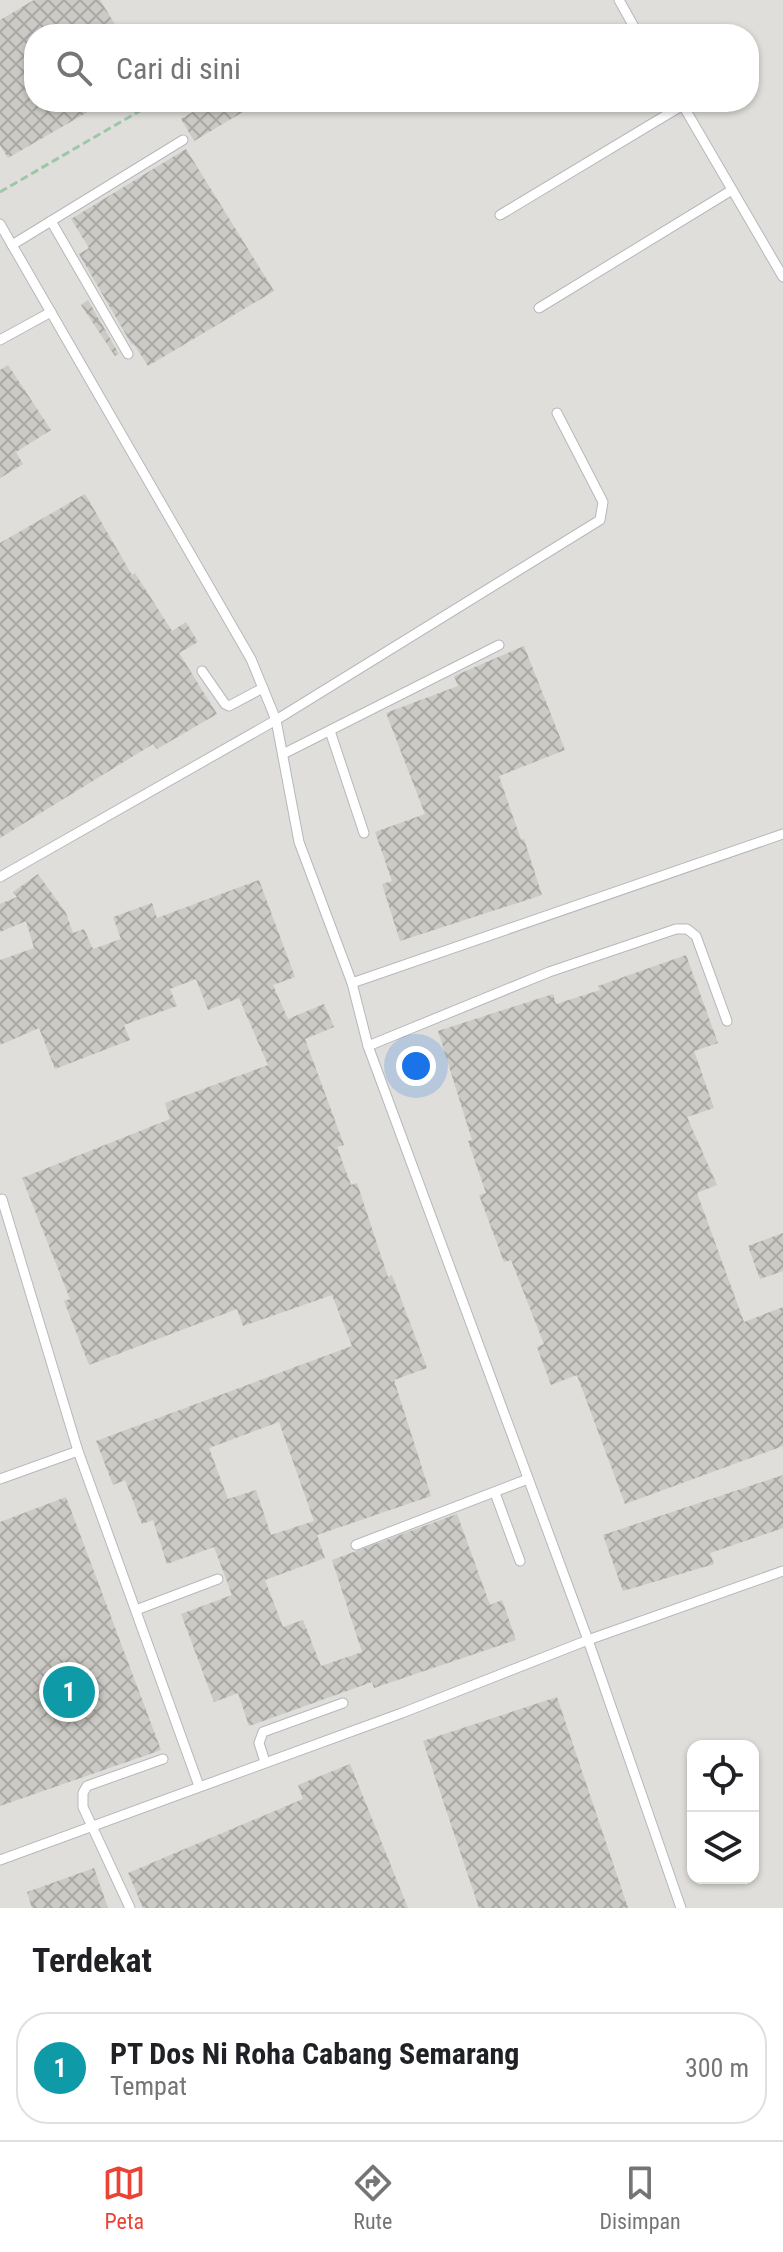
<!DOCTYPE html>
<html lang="id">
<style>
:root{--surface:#fff;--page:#f2f2f2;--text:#202124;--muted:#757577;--line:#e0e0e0;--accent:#ea4335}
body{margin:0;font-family:"Roboto Condensed",sans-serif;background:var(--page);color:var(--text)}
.controls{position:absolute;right:24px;bottom:24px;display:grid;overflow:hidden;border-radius:16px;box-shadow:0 2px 6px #0004}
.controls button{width:72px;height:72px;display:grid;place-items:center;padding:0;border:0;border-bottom:2px solid var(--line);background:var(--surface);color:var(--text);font:40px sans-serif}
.you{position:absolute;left:416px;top:1066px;width:28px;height:28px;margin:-20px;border:6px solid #fff;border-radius:50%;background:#1a73e8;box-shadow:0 0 0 12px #1a73e833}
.badge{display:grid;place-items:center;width:52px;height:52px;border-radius:50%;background:var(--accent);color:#fff;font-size:26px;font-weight:700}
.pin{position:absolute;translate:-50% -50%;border:4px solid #fff;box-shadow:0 2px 8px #0006}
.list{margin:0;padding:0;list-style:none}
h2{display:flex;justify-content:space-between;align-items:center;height:104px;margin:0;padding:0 32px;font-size:34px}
h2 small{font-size:26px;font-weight:400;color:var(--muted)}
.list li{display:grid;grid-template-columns:52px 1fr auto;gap:24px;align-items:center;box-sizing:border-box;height:112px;margin:0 16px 16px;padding:0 16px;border:2px solid var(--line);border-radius:32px}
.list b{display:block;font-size:30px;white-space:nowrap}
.list p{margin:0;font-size:26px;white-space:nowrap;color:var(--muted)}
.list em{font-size:26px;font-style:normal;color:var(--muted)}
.icon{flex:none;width:44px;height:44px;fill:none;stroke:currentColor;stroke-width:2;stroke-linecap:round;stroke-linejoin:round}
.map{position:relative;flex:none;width:783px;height:1908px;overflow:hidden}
.search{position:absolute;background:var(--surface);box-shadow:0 2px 6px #0004;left:24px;right:24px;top:24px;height:88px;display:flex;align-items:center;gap:20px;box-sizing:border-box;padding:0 28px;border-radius:32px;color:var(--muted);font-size:30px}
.sheet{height:232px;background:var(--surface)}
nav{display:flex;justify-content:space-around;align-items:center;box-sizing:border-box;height:112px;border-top:2px solid var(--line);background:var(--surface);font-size:22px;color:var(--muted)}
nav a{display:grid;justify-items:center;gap:4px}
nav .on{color:var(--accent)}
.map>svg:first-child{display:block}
.industrial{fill:#e0deda;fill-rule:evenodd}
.building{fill:url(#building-cross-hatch);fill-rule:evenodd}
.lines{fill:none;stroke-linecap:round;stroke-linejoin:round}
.lane-casing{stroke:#b5b8bc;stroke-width:11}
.path{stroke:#9cc7a9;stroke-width:3;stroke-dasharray:8 4;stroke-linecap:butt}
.lane{stroke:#fff;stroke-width:9}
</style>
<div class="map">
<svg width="783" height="1908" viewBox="0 0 783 1908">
<defs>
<pattern id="building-cross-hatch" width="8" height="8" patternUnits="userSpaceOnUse" patternTransform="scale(2)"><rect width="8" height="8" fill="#cccac5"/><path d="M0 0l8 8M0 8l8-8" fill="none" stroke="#a9a8a4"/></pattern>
</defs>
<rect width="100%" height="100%" fill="#f1efe8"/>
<path class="industrial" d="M0 0H783V1908H0ZM34 34H749V102H34ZM693 1746H753V1878H693Z"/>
<g class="building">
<path d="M34 0H100L121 34H34V102H105L8 158 0 145V20Z"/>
<path d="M209 102H260L194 141 181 119Z"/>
<path d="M186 149 274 291 148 366 134 344 132 345 79 254 89 248 71 219Z"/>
<path d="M88 300 119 354 115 356 81 305Z"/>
<path d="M8 365 51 430 16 452 23 464 0 478V370Z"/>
<path d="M85 494 132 575 135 573 172 631 186 622 198 642 179 653 217 714 157 749 153 744 0 838V543Z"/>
<path d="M524 646 565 750 499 776 521 840 524 839 542 895 400 941 382 884 392 881 375 832 425 814 386 713 458 686 454 676Z"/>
<path d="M38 874 66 913 73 933 84 929 93 949 121 939 113 917 152 903 157 918 259 880 295 977 273 985 288 1019 324 1004 334 1027 305 1039 344 1145 337 1147 351 1185 357 1183 388 1277 392 1275 427 1368 394 1380 431 1496 317 1535 325 1558 265 1580 283 1627 303 1620 321 1666 362 1652 332 1560 457 1514 490 1605 502 1600 516 1640 374 1688 372 1682 249 1726 238 1693 214 1702 181 1614 232 1595 214 1547 167 1564 153 1520 142 1524 125 1480 113 1485 96 1441 352 1346 332 1295 243 1326 237 1309 89 1365 64 1301 70 1299 22 1178 170 1119 165 1103 268 1065 239 998 208 1010 196 979 170 989 177 1006 124 1025 130 1040 55 1069 39 1028 0 1045V960L34 948 26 921 0 932V904L17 897 13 892ZM279 1422 314 1521 271 1535 256 1490 228 1499 209 1448Z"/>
<path d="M686 955 718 1043 694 1051 714 1108 687 1117 717 1185 697 1193 744 1322 783 1307V1446L625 1504 577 1375 551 1385 537 1347 544 1344 511 1260 504 1262 479 1195 486 1193 468 1141 472 1140 438 1031 553 994 556 1004 600 990 598 986Z"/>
<path d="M783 1233V1271L760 1279 748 1246Z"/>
<path d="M783 1475V1528L710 1553 714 1564 623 1591 603 1535Z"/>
<path d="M66 1497 161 1750 0 1806V1522Z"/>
<path d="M557 1697 628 1908H479L423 1741Z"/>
<path d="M350 1764 408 1908H143L128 1873 303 1799 298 1785Z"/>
<path d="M94 1868 108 1908H32L27 1892Z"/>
</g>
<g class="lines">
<g class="lane-casing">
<g id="lane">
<path d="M619 0 638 34"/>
<path d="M681 102 783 277"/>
<path d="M500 215 683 105"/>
<path d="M51 221 128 354"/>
<path d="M0 224 251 659 276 720 299 842 352 983 368 1046 588 1640 681 1908"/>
<path d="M12 245 183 140"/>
<path d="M539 308 732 190"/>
<path d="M0 340 51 312"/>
<path d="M202 671 225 704 229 706 263 688"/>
<path d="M330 731 364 833"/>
<path d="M283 754 499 645"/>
<path d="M0 877 276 720 600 520 603 502 557 413"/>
<path d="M352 983 783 834"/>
<path d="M368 1046 549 972 676 929H687L696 936 727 1021"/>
<path d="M2 1199 78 1451 199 1786"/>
<path d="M0 1479 78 1451"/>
<path d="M495 1493 520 1561"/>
<path d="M356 1545 528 1479"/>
<path d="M136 1610 218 1579"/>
<path d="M265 1762 259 1743 263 1732 343 1703"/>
<path d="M0 1860 402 1713 588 1640 783 1571"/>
<path d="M130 1908 83 1807V1793L87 1786 163 1759"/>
</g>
</g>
<path class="path" d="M0 192 155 102"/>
<use href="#lane" class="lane"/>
</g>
</svg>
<div class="controls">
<button><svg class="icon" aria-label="locate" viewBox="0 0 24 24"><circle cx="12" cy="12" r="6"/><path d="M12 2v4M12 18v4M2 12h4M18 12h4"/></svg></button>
<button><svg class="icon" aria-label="layers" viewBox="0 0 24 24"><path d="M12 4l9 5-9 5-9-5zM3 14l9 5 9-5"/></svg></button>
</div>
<div class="you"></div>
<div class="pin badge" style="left:69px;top:1692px;background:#0f9aa8">1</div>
<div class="search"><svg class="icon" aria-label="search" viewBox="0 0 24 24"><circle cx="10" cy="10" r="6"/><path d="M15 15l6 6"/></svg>Cari di sini</div>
</div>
<section class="sheet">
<h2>Terdekat<small></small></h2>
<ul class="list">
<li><span class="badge" style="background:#0f9aa8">1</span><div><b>PT Dos Ni Roha Cabang Semarang</b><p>Tempat</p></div><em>300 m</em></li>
</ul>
</section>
<nav>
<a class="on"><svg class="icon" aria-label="map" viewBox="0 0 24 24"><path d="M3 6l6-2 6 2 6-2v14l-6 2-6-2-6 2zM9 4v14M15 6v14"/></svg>Peta</a>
<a><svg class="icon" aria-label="directions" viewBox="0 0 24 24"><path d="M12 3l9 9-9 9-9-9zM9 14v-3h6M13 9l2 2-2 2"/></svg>Rute</a>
<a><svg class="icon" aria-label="saved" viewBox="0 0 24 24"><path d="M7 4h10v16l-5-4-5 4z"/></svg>Disimpan</a>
</nav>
